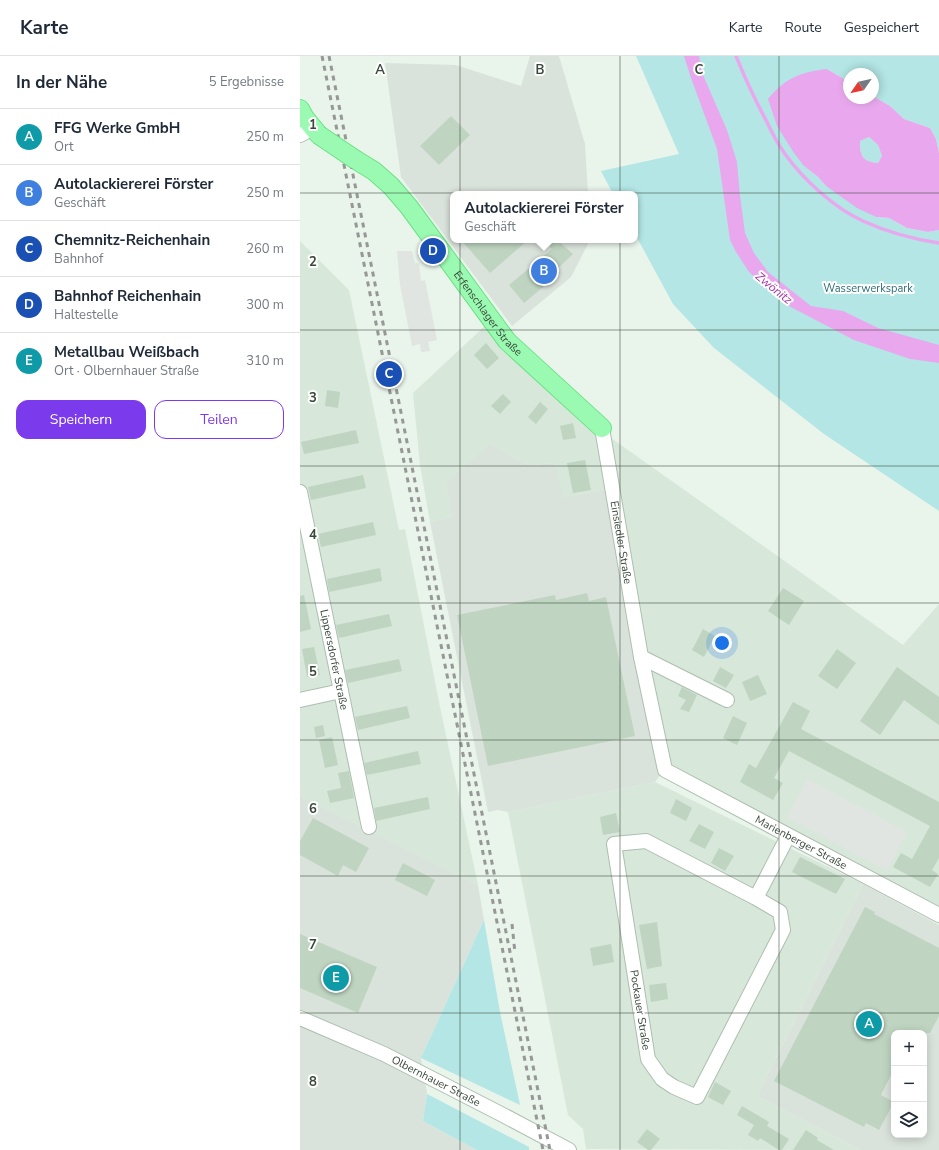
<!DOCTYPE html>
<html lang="de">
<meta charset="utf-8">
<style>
:root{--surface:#fff;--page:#f2f2f3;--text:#1f2937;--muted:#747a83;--line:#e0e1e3;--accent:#7c3aed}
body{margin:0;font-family:"Nunito Sans",sans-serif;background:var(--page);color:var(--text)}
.controls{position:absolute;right:12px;bottom:12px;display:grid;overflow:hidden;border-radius:8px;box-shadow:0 2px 10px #0003}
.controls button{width:36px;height:36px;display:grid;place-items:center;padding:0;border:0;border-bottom:1px solid var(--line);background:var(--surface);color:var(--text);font:20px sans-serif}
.compass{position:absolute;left:543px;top:12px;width:36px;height:36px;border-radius:50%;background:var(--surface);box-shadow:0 2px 10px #0003;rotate:236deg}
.you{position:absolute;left:422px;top:587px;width:14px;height:14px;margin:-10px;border:3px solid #fff;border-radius:50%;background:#1a73e8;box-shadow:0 0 0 6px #1a73e833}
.badge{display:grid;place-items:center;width:26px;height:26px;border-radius:50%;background:var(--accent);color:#fff;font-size:13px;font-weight:700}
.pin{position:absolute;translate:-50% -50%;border:2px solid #fff;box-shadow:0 1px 4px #0006}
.popup{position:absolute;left:150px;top:135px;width:188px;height:52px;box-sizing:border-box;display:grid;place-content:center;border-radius:8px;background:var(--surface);filter:drop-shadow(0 1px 3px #0005);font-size:13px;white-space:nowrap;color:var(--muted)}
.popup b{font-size:15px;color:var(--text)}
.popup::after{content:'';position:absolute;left:50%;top:100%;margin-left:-8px;border:8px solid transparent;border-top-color:var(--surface)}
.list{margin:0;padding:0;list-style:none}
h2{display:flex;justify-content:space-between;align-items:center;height:52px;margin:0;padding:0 16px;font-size:17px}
h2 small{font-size:13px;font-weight:400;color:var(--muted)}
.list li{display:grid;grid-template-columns:26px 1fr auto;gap:12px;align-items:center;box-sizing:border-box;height:56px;padding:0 16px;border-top:1px solid var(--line)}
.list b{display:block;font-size:15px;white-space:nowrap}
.list p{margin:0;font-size:13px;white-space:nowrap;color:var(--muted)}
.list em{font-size:13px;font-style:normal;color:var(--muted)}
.actions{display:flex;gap:8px;padding:12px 16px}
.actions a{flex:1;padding:9px 0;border:1px solid var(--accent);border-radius:12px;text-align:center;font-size:14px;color:var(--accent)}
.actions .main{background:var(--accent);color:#fff}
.icon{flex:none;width:22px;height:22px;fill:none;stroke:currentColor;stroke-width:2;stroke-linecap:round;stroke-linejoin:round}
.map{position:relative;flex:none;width:639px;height:1094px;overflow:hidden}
header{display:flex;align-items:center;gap:24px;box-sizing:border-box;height:56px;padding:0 20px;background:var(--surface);border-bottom:1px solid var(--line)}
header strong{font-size:19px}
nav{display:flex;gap:22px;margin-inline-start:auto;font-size:14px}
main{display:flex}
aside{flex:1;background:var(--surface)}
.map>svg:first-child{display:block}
.residential{fill:#d7e7da}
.industrial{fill:#dae3db;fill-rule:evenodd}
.green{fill:#b3e6e5}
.parking{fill:#e0e5e1}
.water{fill:#e9a8ee;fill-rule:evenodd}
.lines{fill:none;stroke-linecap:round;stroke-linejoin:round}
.stream{stroke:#e9a8ee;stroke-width:3.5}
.building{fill:#bfd5c1}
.minor-casing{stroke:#acbfaf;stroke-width:16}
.major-casing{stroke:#6be085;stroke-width:20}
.minor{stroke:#fff;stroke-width:14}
.major{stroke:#9bfab2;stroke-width:18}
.rail{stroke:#979797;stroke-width:3;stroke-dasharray:5 5;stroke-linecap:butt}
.major-bridge-casing{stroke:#6be085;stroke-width:20;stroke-linecap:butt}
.major-bridge{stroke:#9bfab2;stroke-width:18}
.grid{fill:none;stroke:#374739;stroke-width:1;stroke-opacity:0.55}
.labels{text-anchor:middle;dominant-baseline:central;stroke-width:4;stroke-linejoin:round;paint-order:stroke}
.park-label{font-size:11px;fill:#2c6d77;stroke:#fff}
.street-label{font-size:11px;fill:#374739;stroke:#fff}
.water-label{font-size:12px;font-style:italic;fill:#a934b0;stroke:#fff}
.grid-label{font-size:13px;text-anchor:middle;font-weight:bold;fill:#374739;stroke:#fff;stroke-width:4;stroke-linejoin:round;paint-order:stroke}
</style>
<header>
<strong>Karte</strong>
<nav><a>Karte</a><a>Route</a><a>Gespeichert</a></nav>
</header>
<main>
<aside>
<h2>In der Nähe<small>5 Ergebnisse</small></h2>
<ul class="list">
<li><span class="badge" style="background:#0f9aa8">A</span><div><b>FFG Werke GmbH</b><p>Ort</p></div><em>250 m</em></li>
<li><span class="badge" style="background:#3f7fe0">B</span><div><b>Autolackiererei Förster</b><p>Geschäft</p></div><em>250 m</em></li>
<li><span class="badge" style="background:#1a4fb4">C</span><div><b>Chemnitz-Reichenhain</b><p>Bahnhof</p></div><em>260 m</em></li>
<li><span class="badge" style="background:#1a4fb4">D</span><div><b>Bahnhof Reichenhain</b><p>Haltestelle</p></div><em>300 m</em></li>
<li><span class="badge" style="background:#0f9aa8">E</span><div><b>Metallbau Weißbach</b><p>Ort · Olbernhauer Straße</p></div><em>310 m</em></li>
</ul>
<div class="actions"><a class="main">Speichern</a><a>Teilen</a></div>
</aside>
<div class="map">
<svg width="639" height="1094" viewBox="0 0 639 1094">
<rect width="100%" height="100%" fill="#e9f4eb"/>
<g class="residential">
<path d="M0 185 49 234 99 474 105 473 140 651 178 829 0 740Z"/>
<path d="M188 267 300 373 311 433 262 443 255 407 228 409 191 388 153 461 130 466 120 409 113 337Z"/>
<path d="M304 377 603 589 639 548V857L366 712Z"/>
<path d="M355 726 563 828 457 1040 561 1094 286 1093 283 1073 268 1059 208 756Z"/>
</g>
<g class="industrial">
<path d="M230 0H259L285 88 288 138H153V184H290L271 221 212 270 101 121 85 7 156 9 221 30Z"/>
<path d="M191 388 228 409 255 407 263 442 311 433 364 714 355 726 208 756 198 754 188 756 130 466 153 461 146 427Z"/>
<path d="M0 740 178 829 184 864 121 1002 127 1037 123 1065 177 1094H0Z"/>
<path d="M563 828 639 869V1094H561L457 1040ZM594 977H624V1079H594Z"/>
</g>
<g class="green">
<path d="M336 0H639V97L636 83 630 72 604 63 590 50 573 40V18H549V26L527 13 504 110 518 121 526 130 576 161 589 162 607 172 628 176 639 174V455L524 378 414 292 373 248 335 178V138H313L301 115 379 98Z"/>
<path d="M569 81 578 89 582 100 578 107C562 106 560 100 560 85Z"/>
<path d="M184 864 200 956 220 1049 121 1002Z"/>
<path d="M127 1038 229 1091V1094H177L123 1065Z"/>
</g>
<g class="parking">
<path d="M97 195H112L115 207H119L121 225 125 224 137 284 128 286 130 295 121 296 120 288 112 290 100 229Z"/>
<path d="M507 723 607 776 587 815 487 761Z"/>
</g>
<g class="water">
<path d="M384 0H399L403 19 427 74 437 106 440 140 445 177 454 197 468 216 511 250 543 255 578 272 639 289V307L610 303 554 284 485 248 466 232 449 216 436 196 430 184 417 93 391 22Z"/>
<path d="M527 13 549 26V42H573V40L590 50 604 63 630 72 636 83 639 97V174L628 176 607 172 589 162 576 161 557 152 526 130 518 121 504 110 494 97 477 70 468 43C485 22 501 16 527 13ZM569 81 578 89 582 100 578 107C562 106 560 99 560 85Z"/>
</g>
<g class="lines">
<path class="stream" d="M436 0C445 22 455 44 467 66 472 77 478 88 485 98 503 123 534 152 563 165 587 176 613 183 639 187"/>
</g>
<g class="building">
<path d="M151 60 170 79 139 109 120 90Z"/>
<path d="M161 184H228L190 217Z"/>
<path d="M243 184H257L273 198 257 213 260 217 224 247 209 229 252 193Z"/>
<path d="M186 287 199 302 187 313 174 299Z"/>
<path d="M27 334 40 336 38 352 25 350Z"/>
<path d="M203 338 211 346 200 358 191 350Z"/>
<path d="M240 346 248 353 236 368 228 361Z"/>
<path d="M273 367 276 382 263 384 260 370Z"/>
<path d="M56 374 59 387 4 398 1 386Z"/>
<path d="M285 404 291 434 273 437 267 407Z"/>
<path d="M63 419 66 432 11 444 8 431Z"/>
<path d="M73 466 76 479 21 491 18 478Z"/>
<path d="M80 512 82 525 29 536 27 523Z"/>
<path d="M483 532 504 545 489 569 468 555Z"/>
<path d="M287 537 289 545 306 541 335 680 188 710 157 559 255 539 256 544Z"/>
<path d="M4 539 11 573 0 576V540Z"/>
<path d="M89 558 92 570 39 582 36 569Z"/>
<path d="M403 573 415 580 404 601 392 594Z"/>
<path d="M14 591 20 619 7 621 2 593Z"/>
<path d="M537 593 556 607 537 633 518 620Z"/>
<path d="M99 603 102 615 48 627 45 614Z"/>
<path d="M420 611 434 619 426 632 413 625Z"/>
<path d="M597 611 639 641V669L604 644 580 679 560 665Z"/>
<path d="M458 619 467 638 450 645 442 626Z"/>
<path d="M382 631 397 639 389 656 380 653 386 644 378 640Z"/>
<path d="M493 646 510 655 501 673 639 746V802L632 814 638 818 630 831 593 811 601 797 612 803 630 770 489 695 474 722 483 727 473 744 440 726 449 708 456 712Z"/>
<path d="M107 650 110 662 58 674 55 661Z"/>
<path d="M433 660 447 667 437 689 423 682Z"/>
<path d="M23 669 25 680 16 682 14 671Z"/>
<path d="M32 681 38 709 25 712 19 684Z"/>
<path d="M118 695 121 708 67 719 64 707Z"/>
<path d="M49 715 54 742 30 747 27 735 41 732 38 717Z"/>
<path d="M128 741 130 753 76 765 74 752Z"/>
<path d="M376 743 392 752 386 765 370 757Z"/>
<path d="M316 757 320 776 303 779 300 761Z"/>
<path d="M13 762 69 792 56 816 43 809 38 820 0 799V785Z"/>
<path d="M399 768 414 776 405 793 389 785Z"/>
<path d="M419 792 434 800 425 815 411 807Z"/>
<path d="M500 801 545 823 536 838 492 816Z"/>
<path d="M103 807 135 824 127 840 95 824Z"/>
<path d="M565 851 575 856 574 858 639 892V960L630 977H594V1013L581 1039 594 1046 579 1074 566 1067 564 1071 474 1025Z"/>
<path d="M357 866 362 910 347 913 339 869Z"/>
<path d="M0 878 77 911 58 957 0 932Z"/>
<path d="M311 888 314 906 293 910 290 892Z"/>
<path d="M366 927 368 943 351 946 349 929Z"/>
<path d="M415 1026 431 1035 423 1049 408 1041Z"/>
<path d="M442 1050 469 1066 467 1070 489 1083 482 1094H479L460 1082 458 1085 448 1079 454 1069 437 1059Z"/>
<path d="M347 1073 360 1083 351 1094H348L337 1086Z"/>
<path d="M506 1074 518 1082 517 1084 534 1094H493Z"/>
</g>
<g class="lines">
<g class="minor-casing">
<g id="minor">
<path d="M0 79 13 72"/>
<path id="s1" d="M302 372 341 601 365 714 639 859"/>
<path id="s2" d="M0 436 69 771"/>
<path d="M341 601 427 644"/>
<path d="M0 644 41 635"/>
<path d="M456 842 480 856 483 874 397 1041 374 1031 362 1023 348 1003 314 788 346 785 456 842 488 780"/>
<path id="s3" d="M0 962 84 998 203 1059 269 1094"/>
</g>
</g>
<g class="major-casing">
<g id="major">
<path d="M0 53 5 62 19 79"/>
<path id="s4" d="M56 104 74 115 91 130 109 151 207 285 302 372"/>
</g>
</g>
<use href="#minor" class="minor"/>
<use href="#major" class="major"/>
<g class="rail">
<path d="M22 0 243 1094"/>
<path d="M29 0 250 1094"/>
<path d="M212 868 215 897"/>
</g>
<g class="major-bridge-casing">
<path id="major-bridge" d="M19 79 56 104"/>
</g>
<use href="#major-bridge" class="major-bridge"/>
</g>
<path class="grid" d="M160 0V1094M320 0V1094M479 0V1094M0 137H639M0 274H639M0 410H639M0 547H639M0 684H639M0 820H639M0 957H639"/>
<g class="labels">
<g class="park-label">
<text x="568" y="232">Wasserwerkspark</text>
</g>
<g class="street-label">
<text stroke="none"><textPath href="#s4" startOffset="204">Erfenschlager Straße</textPath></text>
<text stroke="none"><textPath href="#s1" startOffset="116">Einsiedler Straße</textPath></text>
<text stroke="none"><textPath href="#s2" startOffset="171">Lippersdorfer Straße</textPath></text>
<text stroke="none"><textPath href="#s1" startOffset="502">Marienberger Straße</textPath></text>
<text transform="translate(340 954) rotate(81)">Pockauer Straße</text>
<text stroke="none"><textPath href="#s3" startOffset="150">Olbernhauer Straße</textPath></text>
</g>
<g class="water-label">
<text transform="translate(474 232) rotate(39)">Zwönitz</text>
</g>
</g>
<g class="grid-label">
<text x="80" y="18">A</text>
<text x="240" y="18">B</text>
<text x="399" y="18">C</text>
<text x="13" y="73">1</text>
<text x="13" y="210">2</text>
<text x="13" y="346">3</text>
<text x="13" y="483">4</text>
<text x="13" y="620">5</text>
<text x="13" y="757">6</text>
<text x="13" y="893">7</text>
<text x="13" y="1030">8</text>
</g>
</svg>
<div class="controls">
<button>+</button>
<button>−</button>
<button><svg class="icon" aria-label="layers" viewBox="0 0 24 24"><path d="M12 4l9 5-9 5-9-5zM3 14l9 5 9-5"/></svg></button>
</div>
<svg class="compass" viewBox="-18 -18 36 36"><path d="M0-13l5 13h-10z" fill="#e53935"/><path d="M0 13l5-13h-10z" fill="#747a83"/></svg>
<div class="you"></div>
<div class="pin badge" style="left:569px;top:968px;background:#0f9aa8">A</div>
<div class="pin badge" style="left:244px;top:215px;background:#3f7fe0">B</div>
<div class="popup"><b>Autolackiererei Förster</b>Geschäft</div>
<div class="pin badge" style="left:89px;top:318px;background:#1a4fb4">C</div>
<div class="pin badge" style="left:133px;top:195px;background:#1a4fb4">D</div>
<div class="pin badge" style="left:36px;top:922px;background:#0f9aa8">E</div>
</div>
</main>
